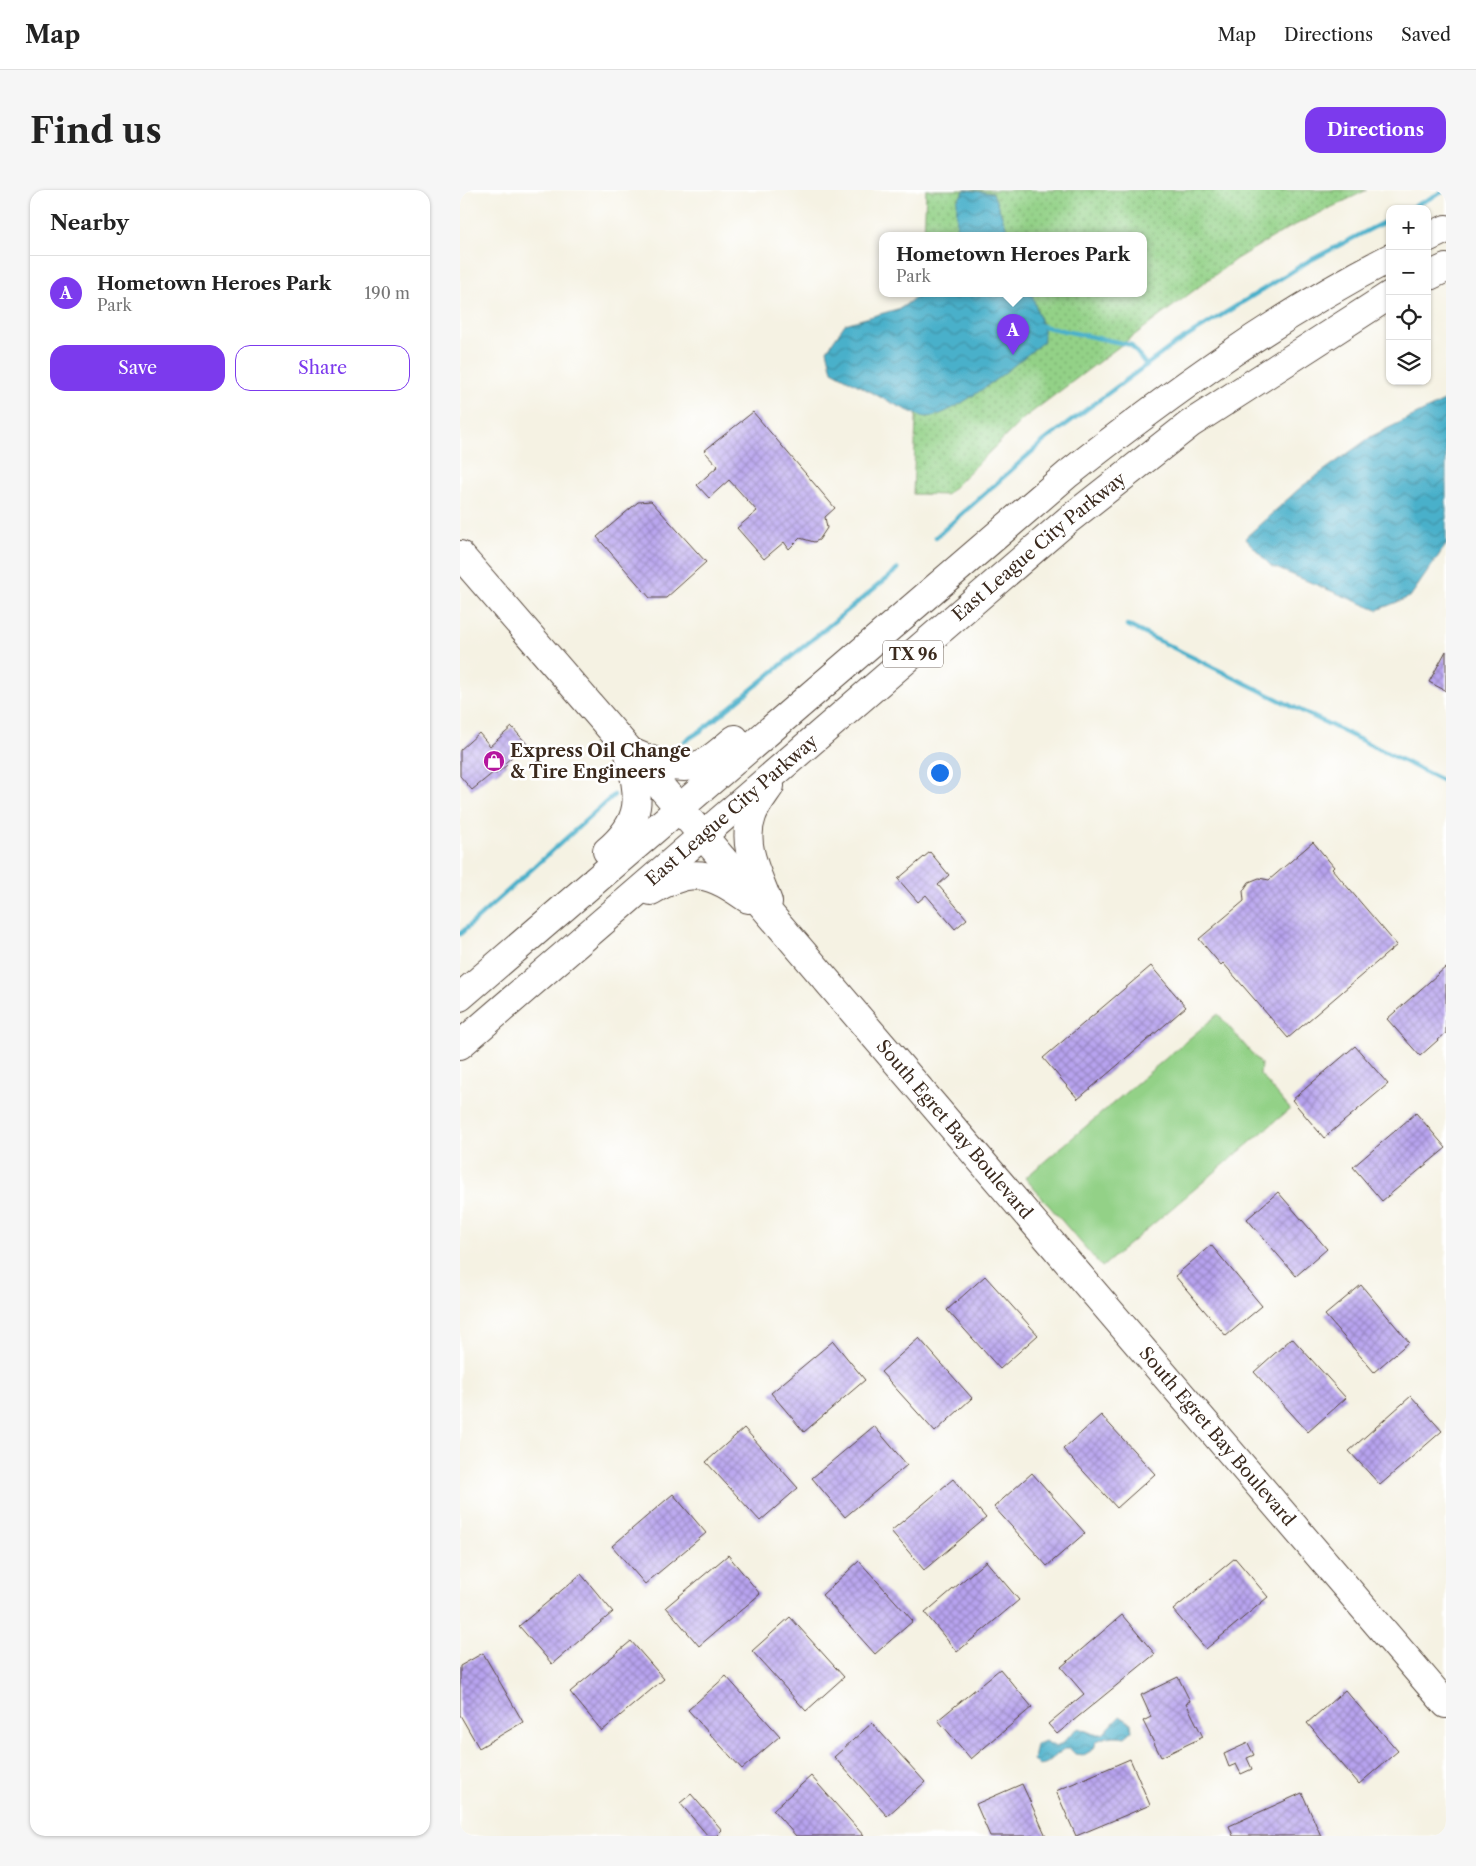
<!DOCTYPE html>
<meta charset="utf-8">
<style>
:root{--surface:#fff;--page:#f6f6f6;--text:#222;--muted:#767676;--line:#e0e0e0;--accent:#7c3aed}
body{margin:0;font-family:"Libre Caslon Text",serif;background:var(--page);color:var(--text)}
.controls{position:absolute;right:15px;top:15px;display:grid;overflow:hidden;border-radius:10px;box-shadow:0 1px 4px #0004}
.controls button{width:45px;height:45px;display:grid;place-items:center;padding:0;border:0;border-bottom:1px solid var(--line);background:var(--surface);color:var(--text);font:25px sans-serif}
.you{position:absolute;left:479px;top:582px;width:18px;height:18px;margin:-12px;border:4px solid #fff;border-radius:50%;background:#1a73e8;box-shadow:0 0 0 8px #1a73e833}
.badge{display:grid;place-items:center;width:32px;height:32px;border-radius:50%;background:var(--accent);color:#fff;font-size:16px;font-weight:700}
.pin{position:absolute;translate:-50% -41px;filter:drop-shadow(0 1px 2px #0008)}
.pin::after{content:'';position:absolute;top:26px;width:18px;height:15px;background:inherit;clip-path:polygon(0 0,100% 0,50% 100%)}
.popup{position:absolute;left:419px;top:42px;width:268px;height:65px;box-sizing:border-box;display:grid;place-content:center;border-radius:10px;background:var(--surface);filter:drop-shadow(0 1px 4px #0005);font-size:16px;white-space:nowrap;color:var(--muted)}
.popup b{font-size:19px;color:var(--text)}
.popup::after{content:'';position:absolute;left:50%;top:100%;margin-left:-10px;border:10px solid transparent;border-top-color:var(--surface)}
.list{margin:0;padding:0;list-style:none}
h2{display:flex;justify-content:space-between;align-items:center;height:65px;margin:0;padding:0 20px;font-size:21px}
h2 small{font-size:16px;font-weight:400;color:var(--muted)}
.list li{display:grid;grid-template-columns:32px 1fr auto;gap:15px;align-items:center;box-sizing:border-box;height:75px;padding:0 20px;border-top:1px solid var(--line)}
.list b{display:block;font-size:19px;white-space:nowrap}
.list p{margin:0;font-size:16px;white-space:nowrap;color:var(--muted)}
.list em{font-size:16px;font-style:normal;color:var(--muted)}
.actions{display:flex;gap:10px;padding:15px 20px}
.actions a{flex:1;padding:11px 0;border:1px solid var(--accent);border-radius:15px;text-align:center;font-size:18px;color:var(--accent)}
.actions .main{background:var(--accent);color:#fff}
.icon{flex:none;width:28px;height:28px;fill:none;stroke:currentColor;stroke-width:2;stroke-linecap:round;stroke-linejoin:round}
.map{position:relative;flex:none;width:986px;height:1646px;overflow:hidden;border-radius:15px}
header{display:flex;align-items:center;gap:30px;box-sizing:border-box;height:70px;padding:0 25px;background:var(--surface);border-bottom:1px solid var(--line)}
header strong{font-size:24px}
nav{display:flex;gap:28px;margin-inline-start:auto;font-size:18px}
.intro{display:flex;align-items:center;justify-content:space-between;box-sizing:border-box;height:120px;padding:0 30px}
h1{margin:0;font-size:35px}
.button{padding:12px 22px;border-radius:15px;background:var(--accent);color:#fff;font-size:18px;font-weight:700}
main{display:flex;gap:30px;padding:0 30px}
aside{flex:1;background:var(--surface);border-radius:15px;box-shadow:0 1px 4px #0004}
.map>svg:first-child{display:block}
.grass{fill:#93d187;stroke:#677e52}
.park{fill:url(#park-dots);stroke:#677e52}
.water{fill:url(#water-waves);stroke:#426d74}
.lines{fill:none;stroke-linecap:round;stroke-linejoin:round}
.stream{stroke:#4ab0ca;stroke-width:4.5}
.building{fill:url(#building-cross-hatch)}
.major-casing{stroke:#57483c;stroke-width:30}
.major{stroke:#fff;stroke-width:28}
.labels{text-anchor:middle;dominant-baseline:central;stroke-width:5;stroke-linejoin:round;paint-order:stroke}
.shield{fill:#fff;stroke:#766a62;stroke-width:1}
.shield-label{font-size:16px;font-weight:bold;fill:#3b2a1e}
.street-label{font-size:18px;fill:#3b2a1e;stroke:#fff}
.poi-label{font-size:18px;font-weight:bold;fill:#3b2a1e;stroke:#fff;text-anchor:start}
</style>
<header>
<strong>Map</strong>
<nav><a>Map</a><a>Directions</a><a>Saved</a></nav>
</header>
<div class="intro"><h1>Find us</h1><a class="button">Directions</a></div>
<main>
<aside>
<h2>Nearby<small></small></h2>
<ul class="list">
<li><span class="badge">A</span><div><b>Hometown Heroes Park</b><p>Park</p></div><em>190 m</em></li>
</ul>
<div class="actions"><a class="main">Save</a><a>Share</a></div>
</aside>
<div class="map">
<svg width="986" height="1646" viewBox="0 0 986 1646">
<defs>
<pattern id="park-dots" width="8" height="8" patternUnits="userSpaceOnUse" patternTransform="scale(1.25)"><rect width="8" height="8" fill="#93d187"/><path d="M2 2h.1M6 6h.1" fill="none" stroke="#79aa6e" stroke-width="1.8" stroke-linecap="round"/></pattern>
<pattern id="water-waves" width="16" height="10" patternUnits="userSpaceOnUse" patternTransform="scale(1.25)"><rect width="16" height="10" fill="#4ab0ca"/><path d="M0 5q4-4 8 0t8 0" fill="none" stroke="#3f8fa3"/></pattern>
<pattern id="building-cross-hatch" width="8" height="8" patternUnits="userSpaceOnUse" patternTransform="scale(1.25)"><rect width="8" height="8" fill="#b7a3ef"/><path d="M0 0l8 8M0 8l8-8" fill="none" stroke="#9685c1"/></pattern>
</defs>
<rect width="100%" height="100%" fill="#fff"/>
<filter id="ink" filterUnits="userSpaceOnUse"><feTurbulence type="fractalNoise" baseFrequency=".02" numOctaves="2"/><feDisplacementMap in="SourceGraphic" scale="10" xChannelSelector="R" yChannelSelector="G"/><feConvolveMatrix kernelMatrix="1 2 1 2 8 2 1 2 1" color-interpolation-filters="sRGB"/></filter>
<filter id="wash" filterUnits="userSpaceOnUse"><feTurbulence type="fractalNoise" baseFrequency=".0096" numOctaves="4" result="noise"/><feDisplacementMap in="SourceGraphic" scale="20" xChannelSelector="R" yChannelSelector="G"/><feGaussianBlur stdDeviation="1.12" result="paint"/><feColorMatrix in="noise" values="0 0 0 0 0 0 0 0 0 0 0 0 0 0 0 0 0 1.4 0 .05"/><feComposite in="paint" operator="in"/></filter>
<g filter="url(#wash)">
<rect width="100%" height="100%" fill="#f5f2e3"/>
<path class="grass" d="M758 824 801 874 800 884 830 919 642 1077 565 988Z"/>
<path class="park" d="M466 0H907L829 38 776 69 564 228 486 305 453 304 461 104H683V46H464Z"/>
<g class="water">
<path d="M505 0 533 3 550 46H496L497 10Z"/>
<path d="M460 104H572L583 139 584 151C562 169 494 227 467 227 456 228 387 189 372 181L367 160 385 134 441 118Z"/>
<path d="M986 210V355L950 407 917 420 811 376 785 348 841 297 912 246Z"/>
<path d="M660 1526 671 1533 672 1541 665 1547C654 1545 645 1546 636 1552L634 1559 624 1565 615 1564 610 1559H604L587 1573 579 1576 573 1570 576 1554 585 1551 596 1557C606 1552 609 1543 619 1538L634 1544H643Z"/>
</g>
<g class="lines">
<g class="stream">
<path d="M949 19 986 0"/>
<path d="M577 135 671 155 687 176"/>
<path d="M476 347 584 251 712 156 847 72 930 29"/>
<path d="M667 435 986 592"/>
<path d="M225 551 242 540 438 379"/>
<path d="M0 744 154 605"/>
</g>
</g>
<g id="blocks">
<g class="building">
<path d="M293 222 375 318 365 327 367 338 359 350 354 352 340 348 329 359 324 352 304 369 277 338 297 321 269 290 249 308 237 295 258 276 244 261Z"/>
<path d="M191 311 246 372 206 408H190L137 347 178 312Z"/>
<path d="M986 461V501L969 492Z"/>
<path d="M52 537 67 554 45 573 47 575 36 584 34 582 12 600 0 586V560L19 543 30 556Z"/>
<path d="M853 652 874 677 872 679 937 755 828 848 763 773 761 775 739 749 784 711 783 701 789 692 799 688 809 690Z"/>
<path d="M470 662 489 685 478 695 507 729 495 739 466 705 458 712 438 689Z"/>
<path d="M691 776 726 817 618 909 583 868Z"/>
<path d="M986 777V843L960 866 927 829Z"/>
<path d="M895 856 928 894 864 948 832 910Z"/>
<path d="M956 923 986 958 922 1011 893 977Z"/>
<path d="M818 1002 867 1059 836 1086 787 1029Z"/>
<path d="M751 1055 802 1116 766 1146 715 1086Z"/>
<path d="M525 1086 578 1145 540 1179 487 1120Z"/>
<path d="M901 1095 949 1152 914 1182 865 1125Z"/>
<path d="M459 1148 512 1208 475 1242 421 1182Z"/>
<path d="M832 1148 886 1208 848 1242 794 1182Z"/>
<path d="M373 1151 405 1190 344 1242 311 1203Z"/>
<path d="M951 1206 982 1241 920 1295 889 1261Z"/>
<path d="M641 1225 695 1284 657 1318 603 1259Z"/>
<path d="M414 1236 447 1275 385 1327 352 1288Z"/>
<path d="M284 1238 338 1298 300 1331 246 1272Z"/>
<path d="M572 1283 625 1343 587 1376 534 1317Z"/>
<path d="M493 1289 526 1328 464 1380 431 1341Z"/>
<path d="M213 1304 246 1343 185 1394 152 1356Z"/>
<path d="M268 1365 300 1404 239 1456 206 1417Z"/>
<path d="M775 1368 808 1407 746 1459 713 1420Z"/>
<path d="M399 1371 453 1431 415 1464 362 1405Z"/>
<path d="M526 1371 559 1410 497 1462 465 1423Z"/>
<path d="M121 1384 153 1422 92 1474 59 1436Z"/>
<path d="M662 1425 695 1464 597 1544 588 1534 624 1504 601 1477Z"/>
<path d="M330 1427 384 1487 346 1521 292 1461Z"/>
<path d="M171 1451 204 1489 142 1541 110 1502Z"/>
<path d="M23 1463 63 1532 19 1558 0 1525V1476Z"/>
<path d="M540 1479 572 1517 511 1569 478 1530Z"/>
<path d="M266 1486 320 1546 282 1579 228 1520Z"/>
<path d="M718 1487 730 1511 726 1513 743 1547 701 1567 683 1531 691 1527 681 1505Z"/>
<path d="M885 1500 938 1561 899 1594 847 1533Z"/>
<path d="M412 1533 465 1592 427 1626 374 1567Z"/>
<path d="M788 1553 794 1565 787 1568 792 1579 781 1584 776 1574 769 1577 764 1564Z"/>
<path d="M670 1569 690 1615 616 1646 596 1601Z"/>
<path d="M351 1586 404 1646H336L313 1620Z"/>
<path d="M562 1594 586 1646H530L516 1614Z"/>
<path d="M842 1603 861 1646H773L769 1636Z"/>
<path d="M231 1604 262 1640 256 1646H248L220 1613Z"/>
</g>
</g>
</g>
<g filter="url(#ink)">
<use href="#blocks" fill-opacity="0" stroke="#57483c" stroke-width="1"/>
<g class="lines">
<g class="major-casing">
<g id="major">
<path d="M967 48 986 39"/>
<path d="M967 87 986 78"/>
<path id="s1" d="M0 365 220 619 986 1514"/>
<path d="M171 562C192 571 224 585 247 571 257 565 266 556 275 549"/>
<path d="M147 661C184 630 180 607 169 564"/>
<path d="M191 701C232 676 251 682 288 709"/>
<path d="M308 712C298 685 281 655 292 626 295 616 304 605 310 596"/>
<path d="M0 807 608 284C710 204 814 128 930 68"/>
<path id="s2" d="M0 855 608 330 730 234 930 105"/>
</g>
</g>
<use href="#major" class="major"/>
</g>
</g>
<defs>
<g id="shop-disc" transform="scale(1.125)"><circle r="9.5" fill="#b5179e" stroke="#fff"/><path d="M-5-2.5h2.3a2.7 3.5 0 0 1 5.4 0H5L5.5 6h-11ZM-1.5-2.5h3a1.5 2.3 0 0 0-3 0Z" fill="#fff"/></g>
</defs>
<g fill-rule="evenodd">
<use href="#shop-disc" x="34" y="571"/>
</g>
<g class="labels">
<rect class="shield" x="423" y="450.5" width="60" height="27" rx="4"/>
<g class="shield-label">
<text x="453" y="464">TX 96</text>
</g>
<g class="street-label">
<text stroke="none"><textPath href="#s2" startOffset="764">East League City Parkway</textPath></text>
<text stroke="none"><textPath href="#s2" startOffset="359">East League City Parkway</textPath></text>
<text stroke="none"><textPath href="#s1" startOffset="758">South Egret Bay Boulevard</textPath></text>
<text stroke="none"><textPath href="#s1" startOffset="1162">South Egret Bay Boulevard</textPath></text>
</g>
<g class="poi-label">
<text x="50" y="561">Express Oil Change<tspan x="50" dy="21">&amp; Tire Engineers</tspan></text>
</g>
</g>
</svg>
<div class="controls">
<button>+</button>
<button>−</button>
<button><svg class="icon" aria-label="locate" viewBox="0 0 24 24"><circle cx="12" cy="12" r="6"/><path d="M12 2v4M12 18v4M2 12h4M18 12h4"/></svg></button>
<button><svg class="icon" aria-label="layers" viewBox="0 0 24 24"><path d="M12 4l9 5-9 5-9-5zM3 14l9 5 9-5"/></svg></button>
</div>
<div class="you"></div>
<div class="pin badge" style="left:553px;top:165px">A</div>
<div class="popup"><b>Hometown Heroes Park</b>Park</div>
</div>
</main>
